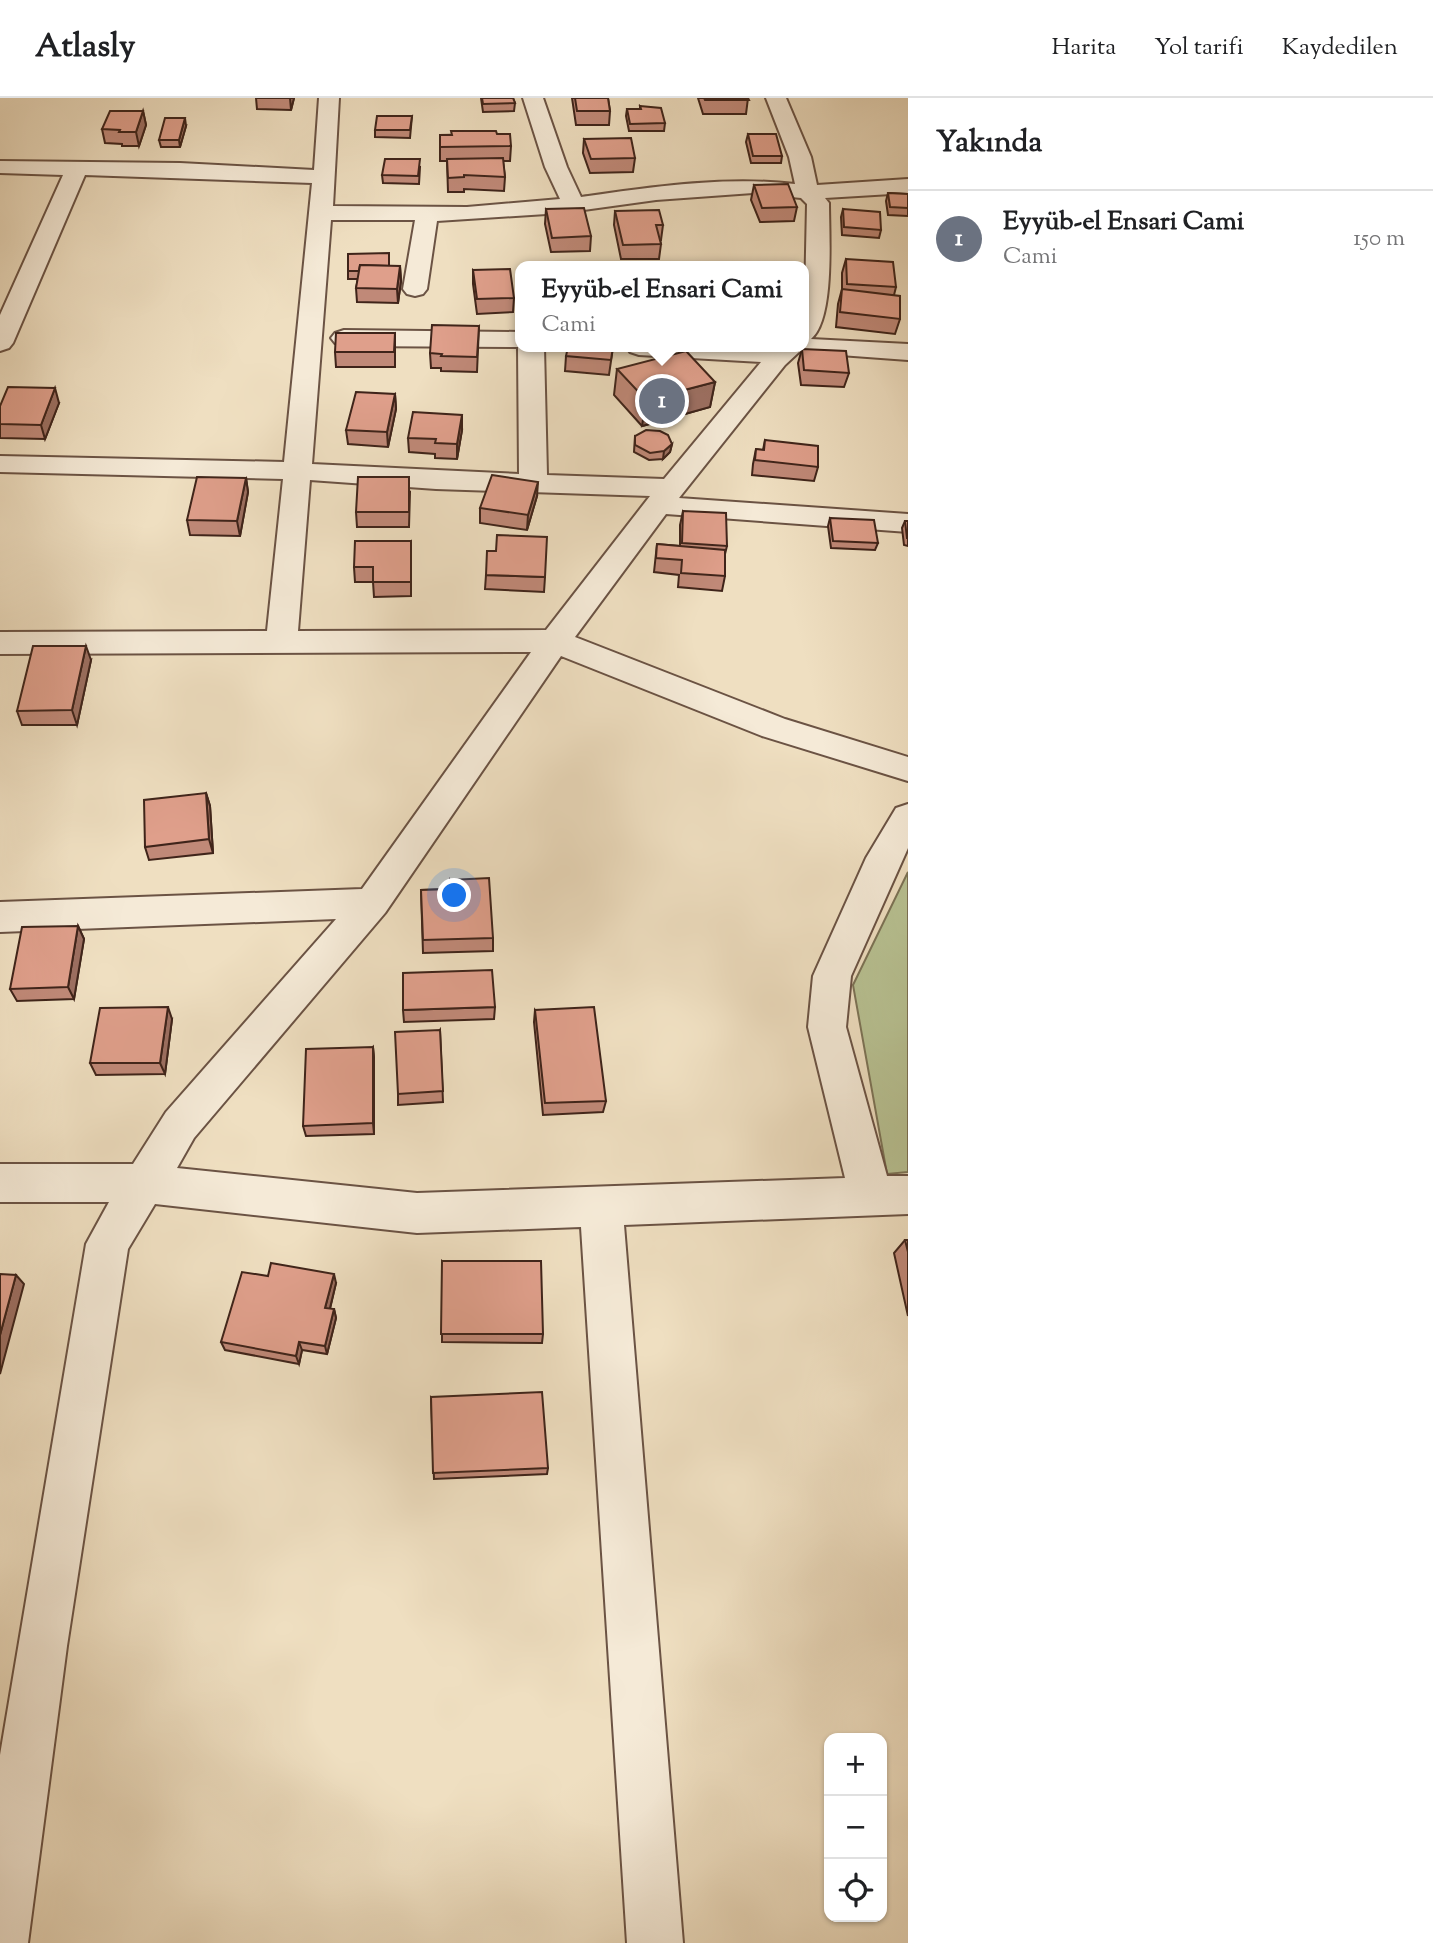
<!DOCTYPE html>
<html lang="tr">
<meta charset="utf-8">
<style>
:root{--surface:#fff;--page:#f2f2f2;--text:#202124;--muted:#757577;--line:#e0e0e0;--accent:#8f2418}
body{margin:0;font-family:"Sorts Mill Goudy",serif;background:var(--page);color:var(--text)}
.controls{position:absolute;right:21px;bottom:21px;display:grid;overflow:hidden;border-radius:14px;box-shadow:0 2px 5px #0004}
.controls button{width:63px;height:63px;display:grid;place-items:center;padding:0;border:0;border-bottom:2px solid var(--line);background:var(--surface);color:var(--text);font:35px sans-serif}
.you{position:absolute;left:455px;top:798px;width:24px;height:24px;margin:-18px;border:5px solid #fff;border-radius:50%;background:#1a73e8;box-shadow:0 0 0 10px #1a73e833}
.badge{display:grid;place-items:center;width:46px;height:46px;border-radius:50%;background:var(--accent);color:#fff;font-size:23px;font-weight:700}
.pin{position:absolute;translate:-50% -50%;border:4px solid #fff;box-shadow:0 2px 7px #0006}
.popup{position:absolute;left:515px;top:163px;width:294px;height:91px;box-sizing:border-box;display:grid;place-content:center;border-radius:14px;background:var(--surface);filter:drop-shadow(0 2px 5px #0005);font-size:23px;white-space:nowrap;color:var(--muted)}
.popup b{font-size:26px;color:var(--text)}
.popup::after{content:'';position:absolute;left:50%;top:100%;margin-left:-14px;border:14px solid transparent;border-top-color:var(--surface)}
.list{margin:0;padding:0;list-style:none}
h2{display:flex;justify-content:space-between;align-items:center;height:91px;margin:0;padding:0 28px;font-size:30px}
h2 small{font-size:23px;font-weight:400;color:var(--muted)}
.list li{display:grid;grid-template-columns:46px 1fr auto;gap:21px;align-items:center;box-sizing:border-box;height:98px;padding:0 28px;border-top:2px solid var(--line)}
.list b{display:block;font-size:26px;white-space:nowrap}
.list p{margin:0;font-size:23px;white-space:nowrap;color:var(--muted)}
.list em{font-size:23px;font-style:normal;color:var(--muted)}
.icon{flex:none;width:38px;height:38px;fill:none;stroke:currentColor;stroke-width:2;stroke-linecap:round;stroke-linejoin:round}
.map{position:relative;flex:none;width:908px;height:1845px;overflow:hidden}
header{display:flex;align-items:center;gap:42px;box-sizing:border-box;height:98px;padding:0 35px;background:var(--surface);border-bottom:2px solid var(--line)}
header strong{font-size:33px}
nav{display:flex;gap:38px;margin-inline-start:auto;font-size:24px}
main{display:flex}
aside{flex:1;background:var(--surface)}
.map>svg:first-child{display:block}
.green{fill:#b8c293;stroke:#7c7356;stroke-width:2}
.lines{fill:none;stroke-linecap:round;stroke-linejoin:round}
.minor-casing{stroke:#6b5344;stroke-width:4}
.minor{fill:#f5ead7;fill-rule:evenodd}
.wall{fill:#c08978;stroke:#3f241a;stroke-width:2}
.shaded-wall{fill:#9c6f61;stroke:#3f241a;stroke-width:2}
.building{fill:#df9f8b;stroke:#3f241a;stroke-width:2}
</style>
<header>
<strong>Atlasly</strong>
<nav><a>Harita</a><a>Yol tarifi</a><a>Kaydedilen</a></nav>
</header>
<main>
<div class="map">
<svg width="908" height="1845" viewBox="0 0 908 1845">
<rect width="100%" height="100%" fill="#efdfc1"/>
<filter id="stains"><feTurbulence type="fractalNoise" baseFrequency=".00286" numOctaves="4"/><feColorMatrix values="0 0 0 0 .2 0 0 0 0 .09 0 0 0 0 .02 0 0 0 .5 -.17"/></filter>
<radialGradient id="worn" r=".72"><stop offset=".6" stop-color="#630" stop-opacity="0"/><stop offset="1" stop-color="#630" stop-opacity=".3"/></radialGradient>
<path class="green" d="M908 774V1074L887 1076 853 887Z"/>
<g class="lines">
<g class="minor-casing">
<path id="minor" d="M319 0H339L333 108 467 109 560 101 545 69 523 0H543L567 69 581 99C652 89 723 78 795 86L789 59 766 0H786L811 59 817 87 908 81V95L825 100 829 105C829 137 835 221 811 241L908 246V262L799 254 785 267 679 400 908 416V434L666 416 575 539 785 621 908 659V683L762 638 561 558 385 815 194 1040 177 1070 417 1095 845 1080 808 929 813 878 866 760 896 710 908 706V750L851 878 846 929 887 1078H908V1116L624 1127 683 1845H627L581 1129 417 1135 155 1106 128 1151 67 1548 28 1845H0V1657L86 1146 109 1104H0V1066H133L166 1014 336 821 0 834V804L362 791 531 554 0 556V534L267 533 283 381 0 374V358L284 364 312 85 85 77 13 245 9 250 0 253V217L63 77 0 75V63L180 65 314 72ZM753 95 801 100 807 106 804 249H627L630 254 639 257 761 264 664 381 547 377 544 249H520V234L344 232 335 235 331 240 335 245 344 248 518 249 519 376 312 366 331 122H415L403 191 407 196 415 198 423 196 427 191 437 123 562 115 656 102ZM310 382 436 391 650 398 546 532 298 533Z"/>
</g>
<use href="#minor" class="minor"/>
</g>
<g class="wall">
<path d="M256 0H294L291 12 257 11Z"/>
<path d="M481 0H513L515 5 514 13 483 14Z"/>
<path d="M572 0H608L610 13 609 27H576Z"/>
<path d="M698 0H748L746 16H703Z"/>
<path d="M640 8 665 25 664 33H629L626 18 627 11H640Z"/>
<path d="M143 13 146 27 139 48H122V46L105 45 102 31Z"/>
<path d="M412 18 410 40 375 39V32Z"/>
<path d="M186 28 180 49H161L159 42Z"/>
<path d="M497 36 511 48 510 63H503L505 79 504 93 464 91V94H448L447 63H440V37Z"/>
<path d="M748 36 782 58 781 65H751L746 44Z"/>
<path d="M584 41 635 60 633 74 590 75 583 55Z"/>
<path d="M420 69 419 86 383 85 382 77Z"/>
<path d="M754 87 797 109 794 123 760 124 751 102Z"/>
<path d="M888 95 908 96V118L888 117 886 103Z"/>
<path d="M546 111 591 138 590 153 551 154 545 126Z"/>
<path d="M843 111 881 132 879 140 842 137 841 119Z"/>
<path d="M615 113 663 127 661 142H660L661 146 659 161H621L614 127Z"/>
<path d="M846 161 896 189 894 197 900 221 895 236 836 229 838 206 842 191V175Z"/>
<path d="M390 168H400L401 183 398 205 357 204 356 190 358 181H348V173Z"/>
<path d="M473 172 514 200 513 214 477 216 473 186Z"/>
<path d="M479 228 477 274 441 273V270H431L430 255Z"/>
<path d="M395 235V269H336L335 254Z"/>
<path d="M613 249 609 277 565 273 566 258Z"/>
<path d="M802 251 849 275 844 289 801 287 798 265Z"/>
<path d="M617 271 715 284 710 309 642 328 614 297Z"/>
<path d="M395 296 396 311 388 349 348 346 346 332Z"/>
<path d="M59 305 45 341 0 340V308Z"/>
<path d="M462 332 457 361 435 360V356L409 354 408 340Z"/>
<path d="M635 338 672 346 670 354 663 361 649 362 634 354Z"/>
<path d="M765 342 818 369 814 383 752 377 753 366 756 351 763 352Z"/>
<path d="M246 380 248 394 240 438 190 437 187 422Z"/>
<path d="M410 394 409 429H357L356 414Z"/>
<path d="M537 398 527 432 480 425V410Z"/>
<path d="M683 413 727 448 725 456V478L722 493 678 489 679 477 654 474 657 446 680 448V427Z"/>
<path d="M830 420 878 445 875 452 831 450 828 428Z"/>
<path d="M905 423H908V448L904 447 902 430Z"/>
<path d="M411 443V498L374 499 373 484H355L354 469Z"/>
<path d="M486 477 545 479 544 494 485 491Z"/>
<path d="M91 562 77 627H22L17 613Z"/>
<path d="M206 695 210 708 213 755 149 762 145 749Z"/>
<path d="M450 782 493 840V853L423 855 421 792 450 791Z"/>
<path d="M78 828 84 841 74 901 17 903 10 891Z"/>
<path d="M495 909 494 921 404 924 403 912Z"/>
<path d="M535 912 606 1003 603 1014 543 1017 534 924Z"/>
<path d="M172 921 165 976 96 977 90 965Z"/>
<path d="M440 932 443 1004 398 1007V996Z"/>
<path d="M373 949 374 960V1036L306 1038 303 1028Z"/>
<path d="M905 1142H908V1218L894 1155Z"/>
<path d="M442 1163 543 1236 542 1245 442 1244Z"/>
<path d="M268 1178 336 1185 330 1211H334L336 1220 327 1256 302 1252 299 1266 225 1252 221 1244Z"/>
<path d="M431 1299 548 1370 547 1376 434 1381Z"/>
</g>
<g class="shaded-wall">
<path d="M290 0H294L291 12Z"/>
<path d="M143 13 146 27 139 48 136 34Z"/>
<path d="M185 20 186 28 180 49 179 42Z"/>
<path d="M400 168 401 183 398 205 397 191Z"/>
<path d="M715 284 710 309 642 328 646 302Z"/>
<path d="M55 290 59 305 45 341 41 327Z"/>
<path d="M395 296 396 311 388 349 387 334Z"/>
<path d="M462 317V332L457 361V346Z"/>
<path d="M672 346 670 354 663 361 664 353Z"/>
<path d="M246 380 248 394 240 438 237 423Z"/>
<path d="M538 384 537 398 527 432 528 417Z"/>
<path d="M86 548 91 562 77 627 72 612Z"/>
<path d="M206 695 210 708 213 755 209 741Z"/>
<path d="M78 828 84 841 74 901 68 889Z"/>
<path d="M168 909 172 921 165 976 160 965Z"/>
<path d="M373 949 374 960V1036L373 1025Z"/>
<path d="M334 1176 336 1185 328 1218 325 1210Z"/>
<path d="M16 1177 24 1186 0 1276V1237Z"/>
<path d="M334 1211 336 1220 327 1256 325 1248Z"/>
<path d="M299 1244 302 1252 299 1266 296 1258Z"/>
</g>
<g class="building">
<path d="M482 0H513L515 5 483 6Z"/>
<path d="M575 0H608L610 13H577Z"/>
<path d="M704 0H748L749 2H705Z"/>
<path d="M640 8 661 10 665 25 630 26 627 11H641Z"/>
<path d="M110 13H143L136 34H119L120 32 102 31Z"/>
<path d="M377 18H412L410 32H375Z"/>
<path d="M165 20H185L179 42H159Z"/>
<path d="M451 33H496L497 36H510L511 48 440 49V37H452Z"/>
<path d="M748 36H776L782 58H753Z"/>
<path d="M631 40 635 60 591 61 584 41Z"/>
<path d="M503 60 505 79 464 77V79L448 80 447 61Z"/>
<path d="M385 61H420L418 78 382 77Z"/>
<path d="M788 86 797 109 762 110 754 87Z"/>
<path d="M888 95 908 96V110L890 109Z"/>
<path d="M584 110 591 138 552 140 546 111Z"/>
<path d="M843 111 880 114 881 132 844 129Z"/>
<path d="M659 112 663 127H656L661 146 623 147 615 113Z"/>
<path d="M389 155V168L360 167 359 173H348V156Z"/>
<path d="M846 161 893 164 896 189 847 186Z"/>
<path d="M360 167 400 168 397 191 356 190Z"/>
<path d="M510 171 514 200 477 201 473 172Z"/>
<path d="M842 191 900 198V221L840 214Z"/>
<path d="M432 227 479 228 477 259 441 258 442 256 430 255Z"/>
<path d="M336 235H395L394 254H335Z"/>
<path d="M568 249H613L611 262 566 258Z"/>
<path d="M802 251 846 253 849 275 804 272Z"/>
<path d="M686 253 715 284 646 302 617 271Z"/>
<path d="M8 289 55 290 41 327 0 326V308Z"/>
<path d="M356 294 395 296 387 334 346 332Z"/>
<path d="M413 314 462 317 457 346 435 345 436 341 408 340Z"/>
<path d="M646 332 660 333 668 337 672 346 664 353 650 355 635 347V338Z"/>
<path d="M765 342 818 348V369L755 362 756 351 764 352Z"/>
<path d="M492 377 538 384 528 417 480 410Z"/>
<path d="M197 379 246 380 237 423 187 422Z"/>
<path d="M358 379H409V414H356Z"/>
<path d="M683 413 726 415 727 448 682 445Z"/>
<path d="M830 420 874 422 878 445 833 443Z"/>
<path d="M905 423H908V440H907Z"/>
<path d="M497 437 547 439 545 479 486 477 487 453H496Z"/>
<path d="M355 443H411V484H373V469H354Z"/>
<path d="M657 446 725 452V478L681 475 682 462 656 460Z"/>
<path d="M33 548H86L72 612 17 613Z"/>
<path d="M206 695 209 741 145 749 144 702Z"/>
<path d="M489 780 493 840 423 842 421 792 450 791V782Z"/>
<path d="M78 828 68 889 10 891 22 829Z"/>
<path d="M492 872 495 909 403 912V875Z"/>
<path d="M168 909 160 965H90L100 910Z"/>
<path d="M594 909 606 1003 545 1005 535 912Z"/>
<path d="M440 932 443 993 398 996 395 934Z"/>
<path d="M373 949V1025L303 1028 306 951Z"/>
<path d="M905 1142H908V1154Z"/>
<path d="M442 1163H541L543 1236H441Z"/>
<path d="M271 1165 334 1176 325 1210 334 1211 325 1248 299 1244 296 1258 221 1244 242 1174 268 1178Z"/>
<path d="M0 1176 16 1177 0 1237Z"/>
<path d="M542 1294 548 1370 433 1375 431 1299Z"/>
</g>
<rect width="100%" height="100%" filter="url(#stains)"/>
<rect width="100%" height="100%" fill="url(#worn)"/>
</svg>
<div class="controls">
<button>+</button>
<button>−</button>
<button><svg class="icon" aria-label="locate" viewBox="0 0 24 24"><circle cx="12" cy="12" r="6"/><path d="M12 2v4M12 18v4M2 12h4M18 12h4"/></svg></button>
</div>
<div class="you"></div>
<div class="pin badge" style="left:662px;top:303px;background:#6b7280">1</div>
<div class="popup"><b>Eyyüb-el Ensari Cami</b>Cami</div>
</div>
<aside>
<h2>Yakında<small></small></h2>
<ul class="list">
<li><span class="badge" style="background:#6b7280">1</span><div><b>Eyyüb-el Ensari Cami</b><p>Cami</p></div><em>150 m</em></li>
</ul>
</aside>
</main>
